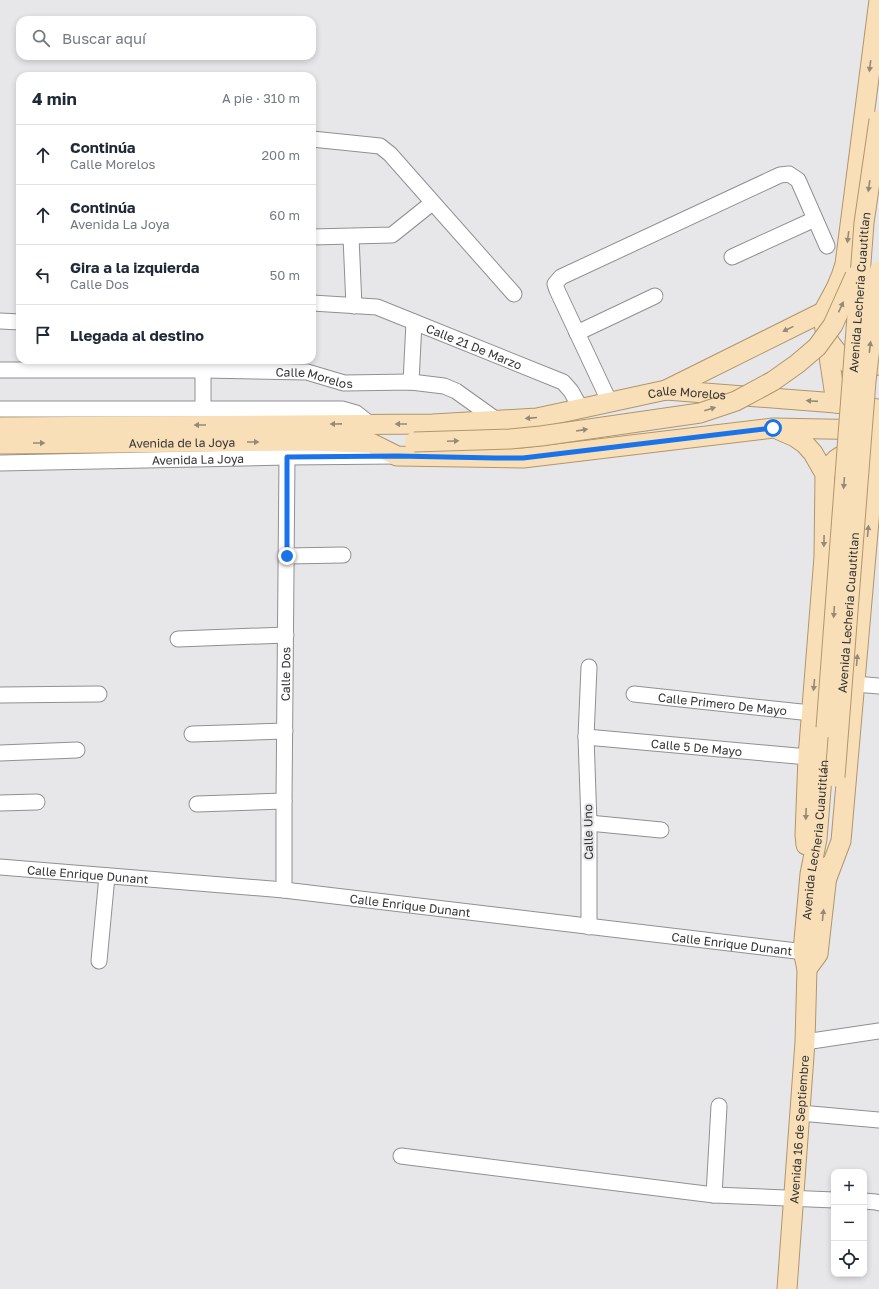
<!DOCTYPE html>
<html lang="es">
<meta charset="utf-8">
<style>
:root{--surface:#fff;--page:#f2f2f3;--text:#1f2937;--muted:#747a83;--line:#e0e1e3}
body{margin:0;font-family:"Golos Text",sans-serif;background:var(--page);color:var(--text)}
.controls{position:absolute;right:12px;bottom:12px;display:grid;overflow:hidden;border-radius:8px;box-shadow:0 2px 6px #0003}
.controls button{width:36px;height:36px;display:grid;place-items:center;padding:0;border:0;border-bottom:1px solid var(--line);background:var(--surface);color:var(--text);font:20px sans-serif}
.stop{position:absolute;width:12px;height:12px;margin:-9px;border:3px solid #1a73e8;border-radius:50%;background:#fff}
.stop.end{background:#1a73e8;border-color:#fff;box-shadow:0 1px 4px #0008}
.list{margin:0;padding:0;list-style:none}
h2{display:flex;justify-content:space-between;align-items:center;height:52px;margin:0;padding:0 16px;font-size:17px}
h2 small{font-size:13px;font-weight:400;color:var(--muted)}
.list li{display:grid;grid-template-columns:26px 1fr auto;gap:12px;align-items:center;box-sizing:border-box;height:60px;padding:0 16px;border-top:1px solid var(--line)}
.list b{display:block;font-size:15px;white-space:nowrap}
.list p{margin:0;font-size:13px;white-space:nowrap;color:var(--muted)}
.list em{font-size:13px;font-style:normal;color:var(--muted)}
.icon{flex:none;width:22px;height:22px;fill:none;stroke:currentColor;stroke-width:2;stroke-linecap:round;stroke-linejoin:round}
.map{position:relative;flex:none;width:879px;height:1289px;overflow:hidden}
.search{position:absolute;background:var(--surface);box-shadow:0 2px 6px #0003;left:16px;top:16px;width:300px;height:44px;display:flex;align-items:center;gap:10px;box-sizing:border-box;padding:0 14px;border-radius:12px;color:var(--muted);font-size:15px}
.panel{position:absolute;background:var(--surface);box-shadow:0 2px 6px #0003;left:16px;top:72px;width:300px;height:292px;border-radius:12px}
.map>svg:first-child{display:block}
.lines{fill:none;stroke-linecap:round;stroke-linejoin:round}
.minor-casing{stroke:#909093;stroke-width:17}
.major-casing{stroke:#b1956b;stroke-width:21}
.minor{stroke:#fff;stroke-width:15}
.major{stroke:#f9dfb8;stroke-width:19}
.major-bridge-casing{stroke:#b1956b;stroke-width:21;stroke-linecap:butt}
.major-bridge{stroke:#f9dfb8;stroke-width:19}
.oneway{fill:#968a76}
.route{stroke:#1a73e8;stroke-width:5}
.labels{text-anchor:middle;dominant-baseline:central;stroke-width:4;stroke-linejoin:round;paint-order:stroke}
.street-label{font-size:12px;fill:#343435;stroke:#e7e7ea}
</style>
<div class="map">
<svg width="879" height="1289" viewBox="0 0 879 1289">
<rect width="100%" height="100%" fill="#e7e7ea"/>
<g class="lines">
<g class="minor-casing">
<g id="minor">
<path d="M312 139 380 146 390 154 514 294"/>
<path d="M312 237 392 235 432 203"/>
<path d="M351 237 354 306"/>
<path d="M732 257 815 219"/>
<path id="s1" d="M312 303 377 307 563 382 571 391 581 409"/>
<path d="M0 321 20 322"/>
<path d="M577 333 655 296"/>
<path id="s2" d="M0 370H203L307 372 344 383 411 382 444 386 456 391 498 421"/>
<path d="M411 382 414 322"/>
<path d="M610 403 557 290 555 284 561 277 780 175 789 174 798 180 827 246"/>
<path d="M0 409H342L356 413 370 424"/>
<path d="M203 409V370"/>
<path id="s3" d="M0 463 287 457 397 456"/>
<path d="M287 556 343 555"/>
<path d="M178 639 286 635"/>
<path d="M855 684 879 686"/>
<path id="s4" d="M634 694 811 713"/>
<path d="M0 695 99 694"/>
<path d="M192 734 285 731"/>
<path id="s5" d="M586 737 808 757"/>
<path d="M0 753 77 750"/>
<path d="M0 803 37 802"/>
<path d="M197 804 284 801"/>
<path d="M589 823 661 830"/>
<path id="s6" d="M0 867 284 890 813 953"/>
<path id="s7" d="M284 890V801L287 457"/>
<path d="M589 927V823L586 737 589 667"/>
<path d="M99 961 107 876"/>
<path d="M805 1042 879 1031"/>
<path d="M800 1113 879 1120"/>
<path d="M401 1156 714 1195 834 1200"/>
<path d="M714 1195 719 1106"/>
<path d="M864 1201 876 1202 879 1203"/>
</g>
</g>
<g class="major-casing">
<g id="major">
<path d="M824 323 836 403"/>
<path d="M827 339C843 359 851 377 879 364"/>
<path d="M666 390 823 312C832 296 840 283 845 264L879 0"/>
<path id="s8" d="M0 427 433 424 537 418 666 390 836 403 879 409"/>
<path d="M779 430 795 437 805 444 813 453 825 474 824 557 808 757 805 835 806 845"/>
<path id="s9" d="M0 444 310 441 364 443H371L397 456 523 458 773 428 877 430 879 429"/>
<path d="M825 474C835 457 842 451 862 457"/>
<path d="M827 878 841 841 878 418"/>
<path d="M807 969 818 954 828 866"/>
<path id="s10" d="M787 1289 805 1042 807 969 803 951 810 874 817 839 826 728"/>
</g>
</g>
<use href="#minor" class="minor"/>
<use href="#major" class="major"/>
<g class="major-bridge-casing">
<g id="major-bridge">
<path d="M414 442 510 439 541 436 700 413 736 401 773 381 797 364 817 347 833 325 855 276"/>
<path id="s11" d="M826 728 864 223 879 120"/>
<path id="s12" d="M835 777 866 381 879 271"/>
</g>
</g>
<use href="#major-bridge" class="major-bridge"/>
</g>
<defs><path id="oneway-solid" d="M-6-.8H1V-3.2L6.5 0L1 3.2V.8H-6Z"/></defs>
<g class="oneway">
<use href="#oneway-solid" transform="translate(870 66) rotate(97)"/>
<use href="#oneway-solid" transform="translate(869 186) rotate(98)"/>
<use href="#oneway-solid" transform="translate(848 237) rotate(97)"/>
<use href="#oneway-solid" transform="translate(841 307) rotate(-65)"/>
<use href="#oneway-solid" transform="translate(788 329) rotate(154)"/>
<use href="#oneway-solid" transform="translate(870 347) rotate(-83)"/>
<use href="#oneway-solid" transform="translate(812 401) rotate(-176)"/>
<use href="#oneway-solid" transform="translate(710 409) rotate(-17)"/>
<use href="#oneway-solid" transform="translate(531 418) rotate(175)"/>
<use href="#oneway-solid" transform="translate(336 424) rotate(179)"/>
<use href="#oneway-solid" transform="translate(401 424) rotate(180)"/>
<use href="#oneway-solid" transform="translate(200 425) rotate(180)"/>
<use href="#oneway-solid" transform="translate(582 430) rotate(-9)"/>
<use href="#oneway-solid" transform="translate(453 441) rotate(-2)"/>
<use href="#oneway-solid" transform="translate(253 442)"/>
<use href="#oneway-solid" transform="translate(39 443)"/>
<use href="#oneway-solid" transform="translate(844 483) rotate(94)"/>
<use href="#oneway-solid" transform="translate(868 531) rotate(-85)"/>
<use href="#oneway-solid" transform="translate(824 541) rotate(91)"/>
<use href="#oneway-solid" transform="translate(834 612) rotate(94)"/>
<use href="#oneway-solid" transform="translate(857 660) rotate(-85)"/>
<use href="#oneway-solid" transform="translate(814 685) rotate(95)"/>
<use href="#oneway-solid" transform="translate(806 814) rotate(92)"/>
<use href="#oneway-solid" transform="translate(823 915) rotate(-84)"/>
</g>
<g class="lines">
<path class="route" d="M287 556V457L397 456 495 458H523L773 428"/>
</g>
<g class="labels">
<g class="street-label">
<text stroke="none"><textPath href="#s11" startOffset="437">Avenida Lecheria Cuautitlan</textPath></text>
<text stroke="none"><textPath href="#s1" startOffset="170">Calle 21 De Marzo</textPath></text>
<text stroke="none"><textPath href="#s2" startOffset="315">Calle Morelos</textPath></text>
<text stroke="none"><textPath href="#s8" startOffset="690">Calle Morelos</textPath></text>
<text stroke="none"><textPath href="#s9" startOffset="182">Avenida de la Joya</textPath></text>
<text stroke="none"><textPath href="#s3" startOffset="198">Avenida La Joya</textPath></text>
<text stroke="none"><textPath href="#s12" startOffset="165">Avenida Lecheria Cuautitlan</textPath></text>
<text stroke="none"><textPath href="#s7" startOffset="216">Calle Dos</textPath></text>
<text stroke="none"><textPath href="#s4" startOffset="89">Calle Primero De Mayo</textPath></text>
<text stroke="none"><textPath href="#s5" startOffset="111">Calle 5 De Mayo</textPath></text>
<text transform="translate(588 832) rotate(-91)">Calle Uno</text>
<text stroke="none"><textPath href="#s10" startOffset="451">Avenida Lecheria Cuautitlán</textPath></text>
<text stroke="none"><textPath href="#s6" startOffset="88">Calle Enrique Dunant</textPath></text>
<text stroke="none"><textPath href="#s6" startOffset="412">Calle Enrique Dunant</textPath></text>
<text stroke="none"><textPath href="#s6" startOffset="736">Calle Enrique Dunant</textPath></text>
<text stroke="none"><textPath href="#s10" startOffset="160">Avenida 16 de Septiembre</textPath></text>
</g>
</g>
</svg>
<div class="controls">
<button>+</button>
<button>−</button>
<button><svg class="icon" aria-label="locate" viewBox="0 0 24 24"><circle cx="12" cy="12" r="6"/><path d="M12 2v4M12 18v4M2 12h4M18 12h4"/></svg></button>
</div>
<div class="stop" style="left:773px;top:428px"></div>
<div class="stop end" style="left:287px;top:556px"></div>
<div class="search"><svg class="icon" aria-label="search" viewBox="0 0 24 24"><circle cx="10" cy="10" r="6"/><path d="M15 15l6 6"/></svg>Buscar aquí</div>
<section class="panel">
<h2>4 min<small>A pie · 310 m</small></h2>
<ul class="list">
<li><svg class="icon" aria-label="ahead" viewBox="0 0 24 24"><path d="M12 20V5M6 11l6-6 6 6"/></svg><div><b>Continúa</b><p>Calle Morelos</p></div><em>200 m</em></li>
<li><svg class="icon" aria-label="ahead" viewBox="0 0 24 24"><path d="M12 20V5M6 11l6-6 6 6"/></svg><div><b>Continúa</b><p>Avenida La Joya</p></div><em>60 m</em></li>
<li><svg class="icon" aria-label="left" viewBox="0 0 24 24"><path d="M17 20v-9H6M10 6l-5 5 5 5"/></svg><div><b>Gira a la izquierda</b><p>Calle Dos</p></div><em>50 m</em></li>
<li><svg class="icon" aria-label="arrive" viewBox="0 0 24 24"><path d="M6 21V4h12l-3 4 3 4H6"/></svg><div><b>Llegada al destino</b></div></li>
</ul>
</section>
</div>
